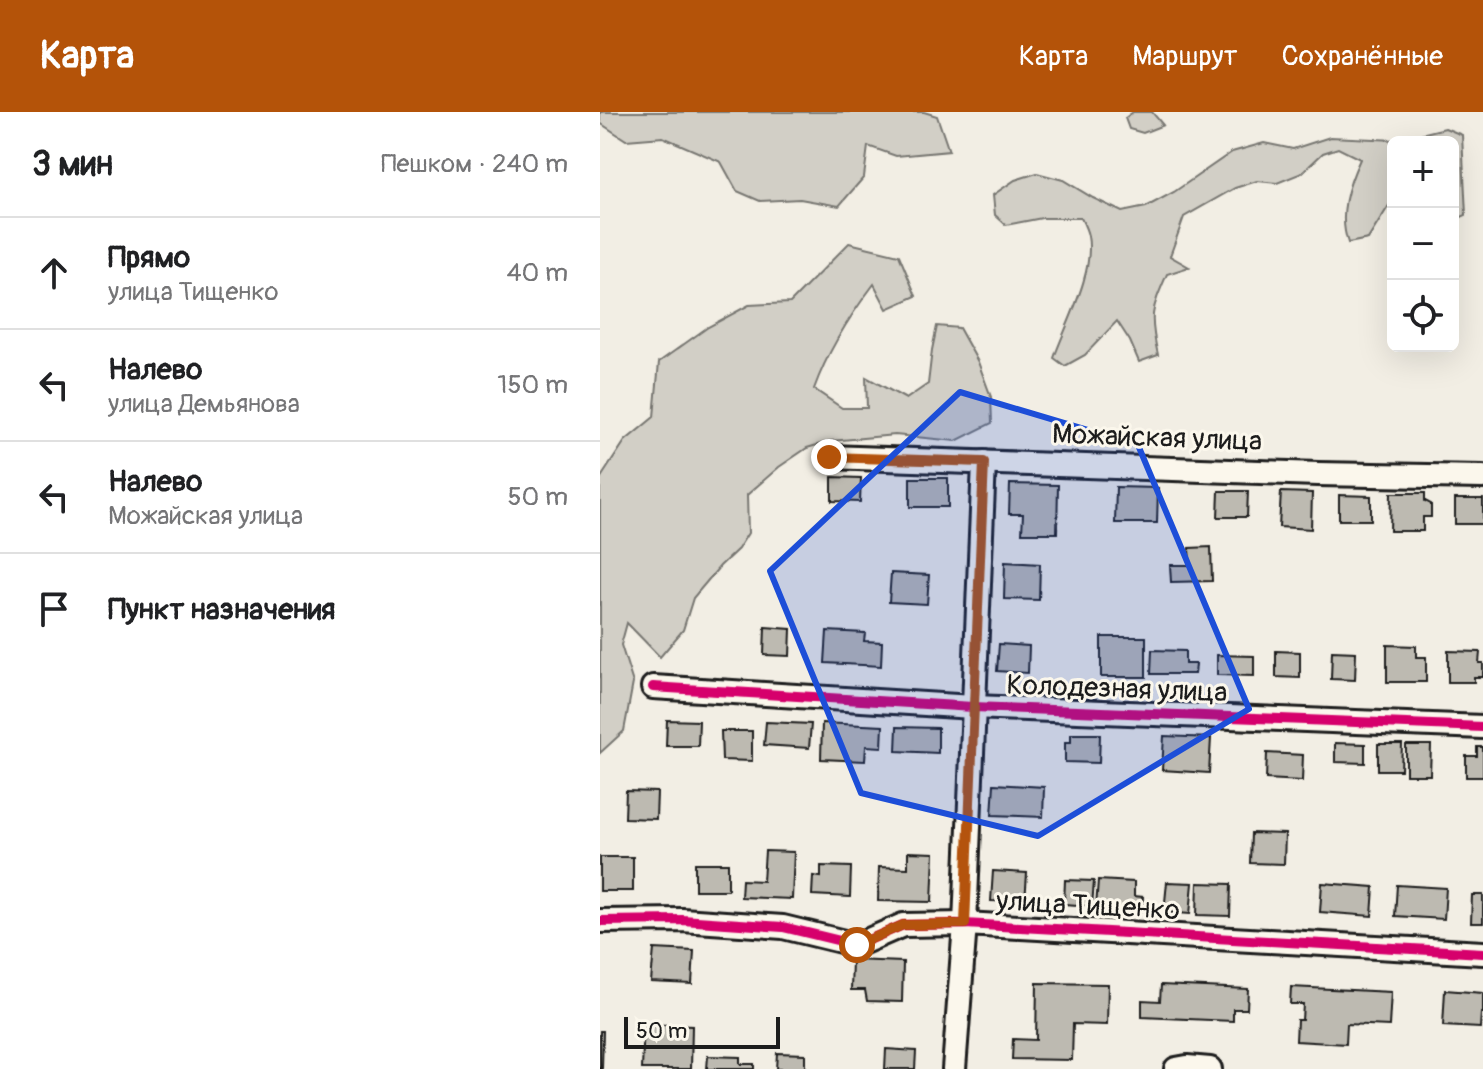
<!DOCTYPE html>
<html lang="ru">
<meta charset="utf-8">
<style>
:root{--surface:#fff;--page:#f6f6f6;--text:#202124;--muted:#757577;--line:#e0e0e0;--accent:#b45309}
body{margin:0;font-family:Pangolin,sans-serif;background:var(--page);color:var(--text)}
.controls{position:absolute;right:24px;top:24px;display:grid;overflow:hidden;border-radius:12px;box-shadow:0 8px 32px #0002}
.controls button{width:72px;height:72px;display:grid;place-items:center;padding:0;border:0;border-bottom:2px solid var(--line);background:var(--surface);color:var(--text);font:40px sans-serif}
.scale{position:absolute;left:24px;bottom:20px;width:156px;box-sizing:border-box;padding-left:8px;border:4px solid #1c1c1c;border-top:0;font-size:22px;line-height:28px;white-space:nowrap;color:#1c1c1c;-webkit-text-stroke:6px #fbf7ec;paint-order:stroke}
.stop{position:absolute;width:24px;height:24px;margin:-18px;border:6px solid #b45309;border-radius:50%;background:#fff}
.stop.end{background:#b45309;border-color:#fff;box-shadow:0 2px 8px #0008}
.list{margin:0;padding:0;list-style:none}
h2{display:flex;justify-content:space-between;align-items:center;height:104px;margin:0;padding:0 32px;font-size:34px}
h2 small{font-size:26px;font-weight:400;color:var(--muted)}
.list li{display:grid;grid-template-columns:52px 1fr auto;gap:24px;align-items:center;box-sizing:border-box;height:112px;padding:0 32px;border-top:2px solid var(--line)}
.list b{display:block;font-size:30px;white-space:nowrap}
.list p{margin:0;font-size:26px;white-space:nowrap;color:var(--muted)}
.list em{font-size:26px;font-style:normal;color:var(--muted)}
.icon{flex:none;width:44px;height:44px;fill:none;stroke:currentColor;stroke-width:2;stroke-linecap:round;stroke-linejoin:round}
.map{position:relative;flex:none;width:883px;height:957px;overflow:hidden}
header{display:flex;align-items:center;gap:48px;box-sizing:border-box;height:112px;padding:0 40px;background:var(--accent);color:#fff}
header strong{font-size:38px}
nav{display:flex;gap:44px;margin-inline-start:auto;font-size:28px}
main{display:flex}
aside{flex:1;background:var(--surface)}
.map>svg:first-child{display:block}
.green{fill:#d2cfc6;stroke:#777671;stroke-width:2}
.building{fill:#bdbab1;stroke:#1c1c1c;stroke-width:2}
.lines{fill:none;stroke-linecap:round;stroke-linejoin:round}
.minor-casing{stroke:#1c1c1c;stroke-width:28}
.minor{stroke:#fbf7ec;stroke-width:22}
.cycleway-casing{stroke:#fbf7ec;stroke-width:15}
.cycleway{stroke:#d6006c;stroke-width:10}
.route{stroke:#b45309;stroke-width:10}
.marked{fill:#1d4ed8;fill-opacity:0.2;stroke:#1d4ed8;stroke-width:6;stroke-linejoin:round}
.labels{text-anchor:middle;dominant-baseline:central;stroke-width:6;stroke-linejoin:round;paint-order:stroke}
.street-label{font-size:28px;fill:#1c1c1c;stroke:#fbf7ec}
</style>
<header>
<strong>Карта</strong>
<nav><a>Карта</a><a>Маршрут</a><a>Сохранённые</a></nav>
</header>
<main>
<aside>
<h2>3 мин<small>Пешком · 240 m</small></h2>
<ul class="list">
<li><svg class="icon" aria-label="ahead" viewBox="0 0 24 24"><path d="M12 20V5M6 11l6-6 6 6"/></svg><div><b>Прямо</b><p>улица Тищенко</p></div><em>40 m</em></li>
<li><svg class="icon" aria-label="left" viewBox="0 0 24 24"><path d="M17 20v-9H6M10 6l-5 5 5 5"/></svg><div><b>Налево</b><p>улица Демьянова</p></div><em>150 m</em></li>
<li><svg class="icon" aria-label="left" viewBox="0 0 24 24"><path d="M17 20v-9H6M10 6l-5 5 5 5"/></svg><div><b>Налево</b><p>Можайская улица</p></div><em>50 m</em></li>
<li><svg class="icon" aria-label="arrive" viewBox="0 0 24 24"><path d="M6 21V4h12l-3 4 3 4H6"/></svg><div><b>Пункт назначения</b></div></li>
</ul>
</aside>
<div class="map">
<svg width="883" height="957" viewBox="0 0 883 957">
<rect width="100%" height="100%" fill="#f2eee4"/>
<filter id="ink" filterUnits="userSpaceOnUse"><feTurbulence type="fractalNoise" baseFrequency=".0125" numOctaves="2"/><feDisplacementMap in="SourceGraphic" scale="16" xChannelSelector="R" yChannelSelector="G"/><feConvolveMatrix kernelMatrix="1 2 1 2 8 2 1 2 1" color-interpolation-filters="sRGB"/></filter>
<g filter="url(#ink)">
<g class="green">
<path d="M0 0H324L337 4 349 39 296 44 268 34 264 65 239 94 200 87 160 89 137 79 121 50 63 25 26 28 0 11Z"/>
<path d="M533 0H552L563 13 543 21 529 17 525 6Z"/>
<path d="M845 16 862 23 866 103 853 109V30H793V87L768 127 748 131C738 103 748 73 760 47L738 36 723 41 702 61 677 71 657 69 635 76 584 105 570 144 589 155 567 162C551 199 549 203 558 243L539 250 530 229 517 209 485 243 465 254 454 246C466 212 495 160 488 124 487 118 484 112 481 106H442L406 113 395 103 393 83 415 68 437 61 463 68 493 86 522 100 546 95 574 80 632 40 664 31 693 37 730 25 796 28Z"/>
<path d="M249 131 299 143 316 184 287 197 274 172C249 205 228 238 214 277L242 296H267L266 265 306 287 328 272 332 238 337 214 359 216 378 250 391 285 392 311 356 329 295 323 231 329 207 336 179 355 147 383 148 421 138 437 120 454 93 486 83 518 60 545 27 511 21 533 33 571 24 619 0 641V367L25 329 54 305 59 250 108 215 149 193 190 191Z"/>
</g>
<g class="building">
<path d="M232 365 261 366 260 390 232 389Z"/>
<rect x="310" y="366" width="38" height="29"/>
<path d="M410 372 458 373 457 421H422L423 402H409Z"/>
<path d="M516 375 558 376 557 411H515Z"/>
<path d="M619 379H648L647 405H618Z"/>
<path d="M681 380 712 381 711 417 679 415Z"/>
<path d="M791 381H825V389L831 392V405H823V419H790Z"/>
<path d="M739 383 771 384V408H739Z"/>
<rect x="855" y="387" width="28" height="25"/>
<path d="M611 435 612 469 571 470 570 453H590L589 436Z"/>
<path d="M405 450 440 452 439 488 404 487Z"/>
<path d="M291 461 329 463 327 492 289 490Z"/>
<path d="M165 515 191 517 190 544 164 543Z"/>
<path d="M227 519 265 521 264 529 282 530 281 554 225 551Z"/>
<rect x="501" y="525" width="45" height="40"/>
<path d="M399 532 429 534 428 561 397 559Z"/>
<path d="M787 533 816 534V545H826V570H787Z"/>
<path d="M552 538 585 539V552H596L595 562H551Z"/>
<path d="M676 539 700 540V566L676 565Z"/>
<path d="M732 539 756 540 755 568 731 567Z"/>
<path d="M848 539 880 540 879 551H883V565H874V570H848Z"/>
<path d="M617 543 654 544V564L617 563Z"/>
<path d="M67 608 99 609 98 634H66Z"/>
<path d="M166 610 211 612 209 636 164 633Z"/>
<path d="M222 611 283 614 282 635 266 634 265 649 221 647Z"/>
<path d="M297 615 338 616V641L296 639Z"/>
<path d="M121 619H152V649L122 648Z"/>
<path d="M471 622H500L499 651 465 650V630H471Z"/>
<path d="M564 624 611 626 609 661 562 658Z"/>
<path d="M735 631 765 632V651L735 650Z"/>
<path d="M778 632H802L801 658H778Z"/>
<path d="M806 633H831L830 663H806Z"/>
<path d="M877 635H883V665H866V644H877Z"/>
<path d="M667 641 703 643 702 669 666 667Z"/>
<path d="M394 672 444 675 443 705 392 703Z"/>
<path d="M26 679 57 680 56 707 25 706Z"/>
<path d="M651 721 685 722 684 752 650 751Z"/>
<path d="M165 739 194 740 192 787 141 785 142 768 163 769Z"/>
<path d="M308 740 334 741 332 790 278 789 279 755 308 756Z"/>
<rect x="0" y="745" width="33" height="34"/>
<rect x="95" y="751" width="33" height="27"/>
<path d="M221 754 251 755 250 785 212 783 213 764 221 765Z"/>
<path d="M393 759 427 761 425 790 391 789Z"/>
<path d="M465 768 494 769 492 794 464 792Z"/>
<path d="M498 768 534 770V784L543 785 542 799 496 796Z"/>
<path d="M567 770 593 771 590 802 564 800Z"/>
<path d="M598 771 631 772 630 804 597 803Z"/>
<path d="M722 771 774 775 772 804 720 800Z"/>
<path d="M797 773 846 776 844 807 795 804Z"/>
<path d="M872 783H883V811H871Z"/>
<path d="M54 837 94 839 92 872 51 870Z"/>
<path d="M252 848 303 850 302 890 267 889 265 878H251Z"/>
<path d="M437 871 508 872 507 913 473 912 472 948 412 947 413 927 436 928Z"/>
<path d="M561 873 648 877 647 897H633V909L542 905V888L560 889Z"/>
<path d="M691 875 791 880 789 914 747 912 746 932 696 929 697 908H702L703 892H690Z"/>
<path d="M845 878 883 881V901H881L880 916 843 914Z"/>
<path d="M44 912 92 914 91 957H42Z"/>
<path d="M0 919H3L2 957H0Z"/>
<path d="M286 937 316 939 315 957H285Z"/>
<path d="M177 941 205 942V957H176Z"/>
<path d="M108 944 140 945V952H154V957H107Z"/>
</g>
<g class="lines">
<g class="minor-casing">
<g id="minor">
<path d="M229 345 718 362 883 365"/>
<path d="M53 575 373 595 883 615"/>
<path d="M0 809 82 808 183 815 257 833 303 813 365 812 883 841"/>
<path d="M354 957 365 812 384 350"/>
<path d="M576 957 587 955 610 957"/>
</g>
</g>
<use href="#minor" class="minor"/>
<g class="cycleway-casing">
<g id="cycleway">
<path d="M53 575 373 595 883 615"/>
<path d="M0 809 82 808 183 815 257 833 303 813 365 812 883 841"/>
</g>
</g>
<use href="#cycleway" class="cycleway"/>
</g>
</g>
<g class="lines" filter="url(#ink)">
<path class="route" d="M229 345 384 350 365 812 303 813 257 833"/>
</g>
<path class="marked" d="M360 280 538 333 649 597 438 724 261 681 170 459Z"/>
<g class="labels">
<g class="street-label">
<text transform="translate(557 326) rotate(2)">Можайская улица</text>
<text transform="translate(517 577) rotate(2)">Колодезная улица</text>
<text transform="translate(488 794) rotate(3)">улица Тищенко</text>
</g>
</g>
</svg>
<div class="controls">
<button>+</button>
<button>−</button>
<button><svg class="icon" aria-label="locate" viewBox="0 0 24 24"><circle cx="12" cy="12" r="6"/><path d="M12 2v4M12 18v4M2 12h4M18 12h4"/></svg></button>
</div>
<div class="scale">50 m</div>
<div class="stop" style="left:257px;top:833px"></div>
<div class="stop end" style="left:229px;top:345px"></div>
</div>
</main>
